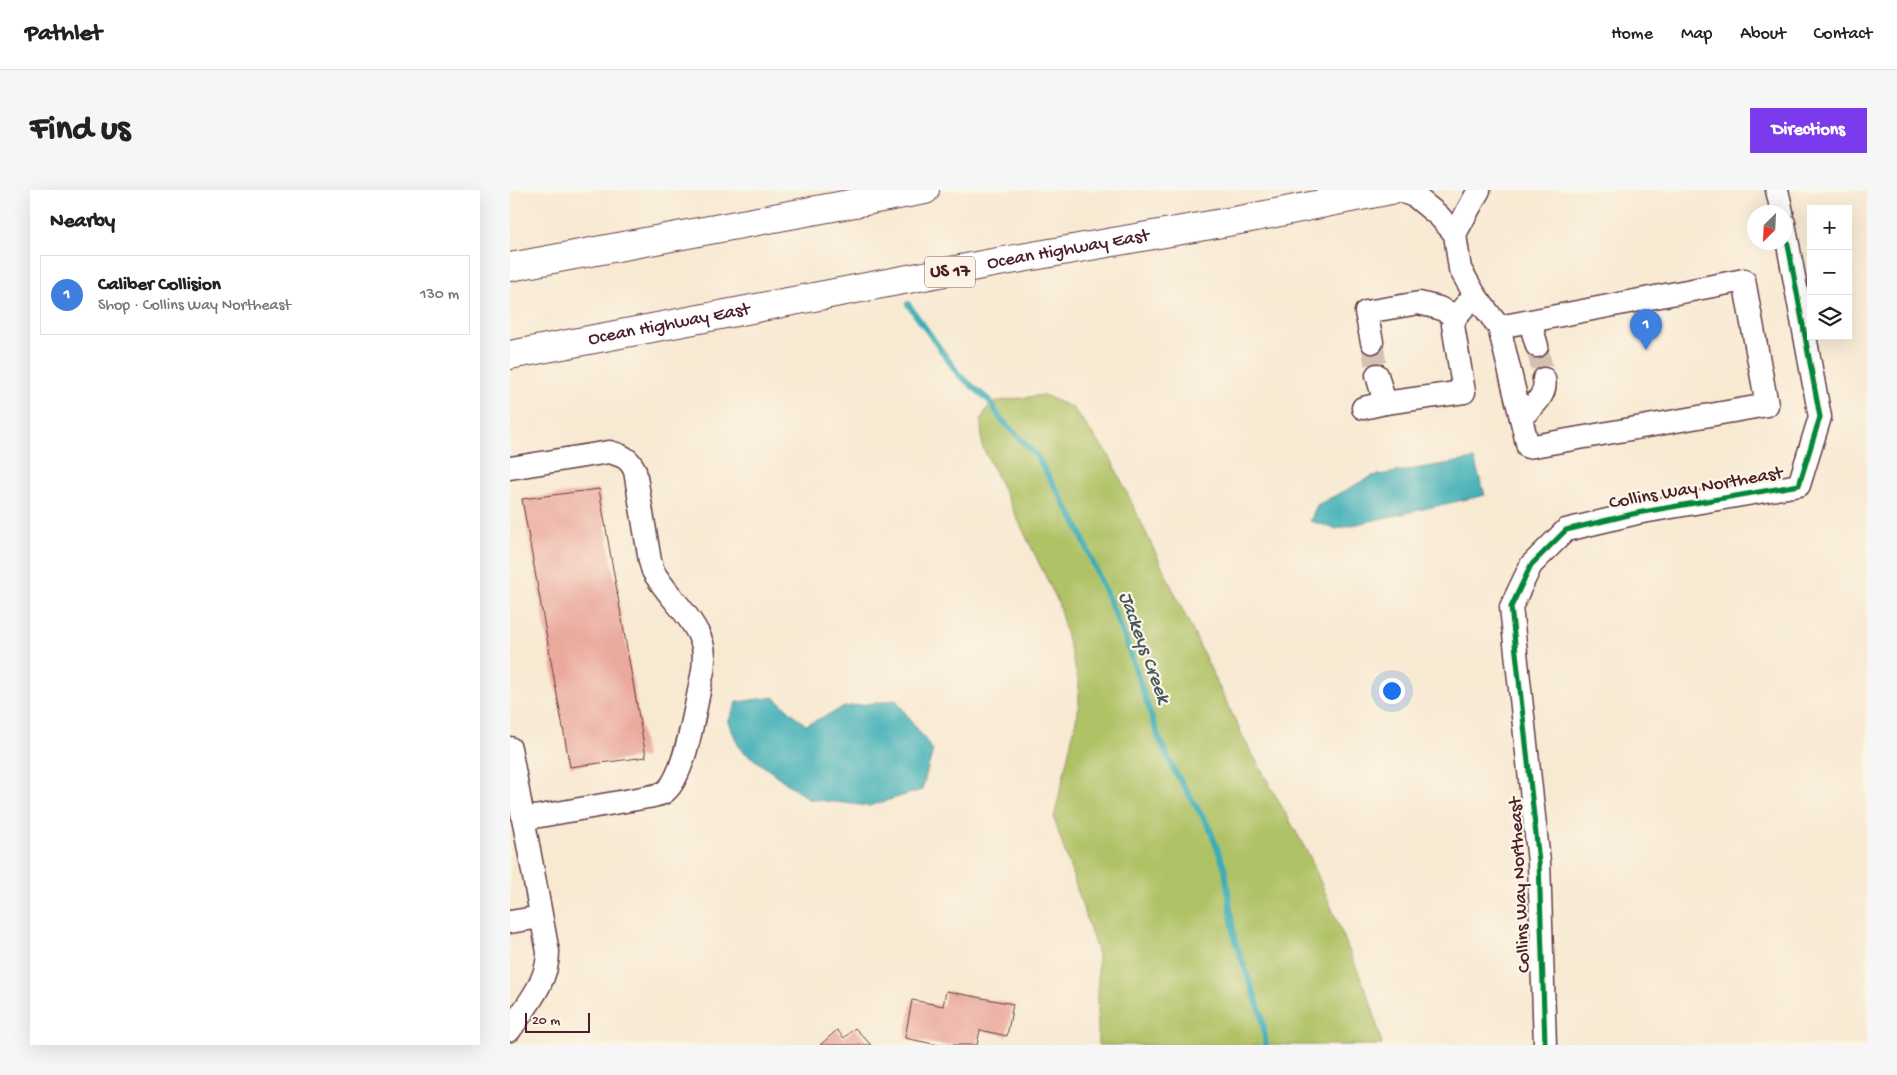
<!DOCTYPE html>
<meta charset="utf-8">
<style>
:root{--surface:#fff;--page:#f6f6f6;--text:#222;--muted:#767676;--line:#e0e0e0;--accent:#7c3aed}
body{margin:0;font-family:"Gochi Hand",sans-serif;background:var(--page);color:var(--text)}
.controls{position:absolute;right:15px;top:15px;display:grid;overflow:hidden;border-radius:0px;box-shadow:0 5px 20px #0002}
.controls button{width:45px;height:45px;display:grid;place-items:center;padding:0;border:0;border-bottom:1px solid var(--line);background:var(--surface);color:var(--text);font:25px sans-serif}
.compass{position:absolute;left:1237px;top:15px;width:45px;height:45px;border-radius:50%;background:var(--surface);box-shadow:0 5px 20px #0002;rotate:204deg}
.scale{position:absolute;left:15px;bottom:12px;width:65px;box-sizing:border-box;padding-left:5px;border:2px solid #4a1f2b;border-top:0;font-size:14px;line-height:18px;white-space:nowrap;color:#4a1f2b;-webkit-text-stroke:4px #fcf5e5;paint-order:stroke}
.you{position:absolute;left:881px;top:500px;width:18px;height:18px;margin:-12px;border:4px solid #fff;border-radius:50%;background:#1a73e8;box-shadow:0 0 0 8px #1a73e833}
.badge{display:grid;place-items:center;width:32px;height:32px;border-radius:50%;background:var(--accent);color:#fff;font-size:16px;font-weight:700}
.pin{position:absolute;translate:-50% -41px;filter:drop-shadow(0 1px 2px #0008)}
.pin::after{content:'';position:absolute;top:26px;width:18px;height:15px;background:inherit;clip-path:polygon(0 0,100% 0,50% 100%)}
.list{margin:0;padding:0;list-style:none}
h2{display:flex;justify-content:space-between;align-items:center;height:65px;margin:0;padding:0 20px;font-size:21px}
h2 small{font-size:16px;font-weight:400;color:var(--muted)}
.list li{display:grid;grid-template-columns:32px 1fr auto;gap:15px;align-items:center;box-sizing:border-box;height:80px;margin:0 10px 10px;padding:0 10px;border:1px solid var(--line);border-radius:0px}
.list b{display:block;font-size:19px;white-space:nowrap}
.list p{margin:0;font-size:16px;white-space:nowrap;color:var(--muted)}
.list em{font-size:16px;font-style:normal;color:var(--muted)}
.icon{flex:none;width:28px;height:28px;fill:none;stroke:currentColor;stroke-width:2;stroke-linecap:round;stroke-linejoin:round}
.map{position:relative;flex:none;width:1357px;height:855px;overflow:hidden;border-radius:0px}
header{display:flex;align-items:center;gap:30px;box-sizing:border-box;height:70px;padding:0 25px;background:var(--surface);border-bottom:1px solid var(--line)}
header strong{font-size:24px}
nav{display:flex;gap:28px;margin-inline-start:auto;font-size:18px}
.intro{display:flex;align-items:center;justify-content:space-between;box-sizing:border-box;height:120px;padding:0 30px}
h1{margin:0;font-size:35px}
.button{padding:12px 22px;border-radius:0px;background:var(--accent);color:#fff;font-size:18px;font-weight:700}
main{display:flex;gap:30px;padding:0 30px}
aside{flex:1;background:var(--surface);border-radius:0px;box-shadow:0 5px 20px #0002}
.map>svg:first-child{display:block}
.green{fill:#b0c266;stroke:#7d7048}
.water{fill:#3badb5;stroke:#426670}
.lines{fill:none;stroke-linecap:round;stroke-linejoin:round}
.stream{stroke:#3badb5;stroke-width:6}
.building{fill:#eaa99d}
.minor-tunnel{stroke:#d5c1b1;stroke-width:22;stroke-dasharray:22 11;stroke-linecap:butt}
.minor-casing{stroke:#643d44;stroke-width:25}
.highway-casing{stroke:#643d44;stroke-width:30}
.minor{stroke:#fff;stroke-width:22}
.highway{stroke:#fff;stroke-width:28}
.cycleway-casing{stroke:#fcf5e5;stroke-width:8}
.cycleway{stroke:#00873e;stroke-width:5}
.labels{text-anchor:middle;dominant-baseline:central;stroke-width:4.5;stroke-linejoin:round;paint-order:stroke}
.shield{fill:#fcf5e5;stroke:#7f5f63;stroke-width:1}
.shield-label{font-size:18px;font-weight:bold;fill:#4a1f2b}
.street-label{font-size:19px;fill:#4a1f2b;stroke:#fcf5e5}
.water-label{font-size:20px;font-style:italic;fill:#445862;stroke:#fcf5e5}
</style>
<header>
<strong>Pathlet</strong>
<nav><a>Home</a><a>Map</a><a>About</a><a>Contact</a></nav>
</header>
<div class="intro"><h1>Find us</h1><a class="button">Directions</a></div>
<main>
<aside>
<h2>Nearby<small></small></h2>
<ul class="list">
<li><span class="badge" style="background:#3f7fe0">1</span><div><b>Caliber Collision</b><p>Shop · Collins Way Northeast</p></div><em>130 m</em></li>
</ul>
</aside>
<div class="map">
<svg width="1357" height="855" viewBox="0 0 1357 855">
<rect width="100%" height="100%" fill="#fcf5e5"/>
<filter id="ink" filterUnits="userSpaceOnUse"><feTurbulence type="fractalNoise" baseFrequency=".02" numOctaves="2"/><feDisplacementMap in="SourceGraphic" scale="10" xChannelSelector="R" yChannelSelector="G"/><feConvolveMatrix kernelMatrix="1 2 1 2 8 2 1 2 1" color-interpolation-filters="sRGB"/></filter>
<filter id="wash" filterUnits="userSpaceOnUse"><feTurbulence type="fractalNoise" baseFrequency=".0096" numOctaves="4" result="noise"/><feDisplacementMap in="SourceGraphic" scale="20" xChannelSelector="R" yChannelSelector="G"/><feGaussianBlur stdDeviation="1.12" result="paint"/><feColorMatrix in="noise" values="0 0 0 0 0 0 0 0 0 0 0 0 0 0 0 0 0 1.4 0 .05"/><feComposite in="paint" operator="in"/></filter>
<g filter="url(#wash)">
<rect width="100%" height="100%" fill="#f8e9d2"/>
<path class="green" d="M534 205 563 218 600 267 733 547 801 669 861 813 872 855H588V764L544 628 569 517V493L548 412 472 256 471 229 481 212Z"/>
<g class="water">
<path d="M964 269 975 305 826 339 800 331 807 315 862 286Z"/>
<path d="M264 507 296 535 334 517 386 510 423 560 412 600 359 616 298 609 230 559 218 532 227 512Z"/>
</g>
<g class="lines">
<path class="stream" d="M398 114 449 185 481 212 489 227 526 265 566 333 615 448 648 546 665 582 699 637 715 679 724 748 751 823 756 855"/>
</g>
<g id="blocks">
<g class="building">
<path d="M89 299 136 567 60 577 12 309Z"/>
<path d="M436 801 503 814 497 846 470 840 467 855H428L395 848 402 810 433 816Z"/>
<path d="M345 838 361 855H310L327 840 334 848Z"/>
</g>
</g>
</g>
<g filter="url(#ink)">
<use href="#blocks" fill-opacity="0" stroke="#643d44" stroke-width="1"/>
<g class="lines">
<g class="minor-tunnel">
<path d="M862 152 867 185"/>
<path d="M1027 156 1034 189"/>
</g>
<g class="minor-casing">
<g id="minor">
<path d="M889 0 906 7 929 26 945 44 950 79 965 105 989 137"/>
<path d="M1267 0 1272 22"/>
<path d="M945 44 969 0"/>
<path d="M1234 90 1257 215 1018 257 989 137Z"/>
<path d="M1020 132 1027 156"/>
<path d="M862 152 856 122 909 113 929 118 946 126"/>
<path d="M867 185 875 213"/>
<path d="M853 218 875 213 954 202 943 135 946 126 965 105"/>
<path d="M1011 227C1022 217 1038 205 1034 189"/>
<path d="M0 278 99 262C111 265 120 268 125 281L140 371 143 381C157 406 183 426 192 453 195 462 194 471 193 481 187 507 176 590 153 603 149 605 143 606 138 607L13 629"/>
<path d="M0 558 38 762C38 792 16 816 0 840"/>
<path d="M0 732 31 727"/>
<path d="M1035 855 1029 672 1001 417 1021 375 1056 340 1127 323 1289 295 1310 227 1274 33"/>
</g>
</g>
<g class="highway-casing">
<g id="highway">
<path d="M0 77 415 0"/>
<path id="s1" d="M0 165 477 74 735 29 881 0"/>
</g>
</g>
<use href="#minor" class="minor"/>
<use href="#highway" class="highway"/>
<g class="cycleway-casing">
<path id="cycleway" d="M1035 855 1029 672 1001 417 1021 375 1056 340 1127 323 1289 295 1310 227 1274 33"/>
</g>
<use href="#cycleway" class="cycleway"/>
</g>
</g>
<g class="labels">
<rect class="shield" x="415" y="66.5" width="50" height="31" rx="4"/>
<g class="shield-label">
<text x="440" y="82">US 17</text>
</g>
<g class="street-label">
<text stroke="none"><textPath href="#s1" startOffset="568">Ocean Highway East</textPath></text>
<text stroke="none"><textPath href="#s1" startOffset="162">Ocean Highway East</textPath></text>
<text transform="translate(1186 299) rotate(-10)">Collins Way Northeast</text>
<text transform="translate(1011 695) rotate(-93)">Collins Way Northeast</text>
</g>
<g class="water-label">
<text transform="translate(633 458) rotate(70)">Jackeys Creek</text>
</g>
</g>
</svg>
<div class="controls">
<button>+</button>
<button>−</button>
<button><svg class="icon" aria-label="layers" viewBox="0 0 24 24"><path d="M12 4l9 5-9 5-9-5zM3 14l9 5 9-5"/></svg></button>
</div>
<svg class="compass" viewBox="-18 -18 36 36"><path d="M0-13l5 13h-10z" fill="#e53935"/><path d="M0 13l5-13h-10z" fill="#767676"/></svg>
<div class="scale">20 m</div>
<div class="you"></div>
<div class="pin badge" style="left:1136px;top:160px;background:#3f7fe0">1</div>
</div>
</main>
